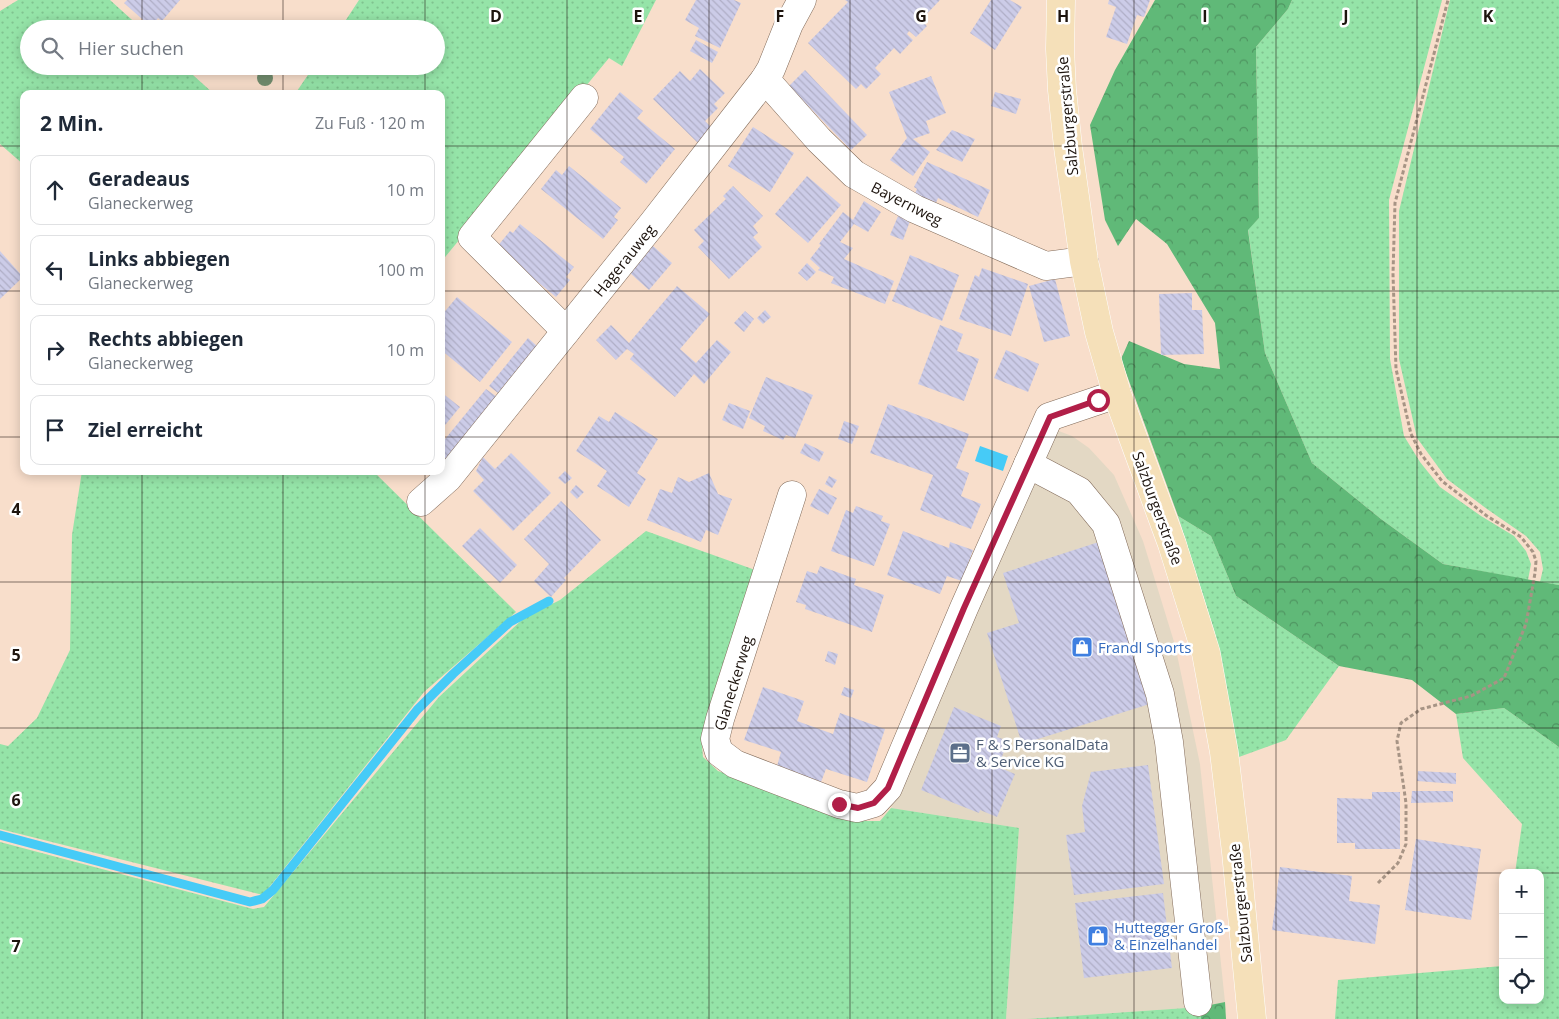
<!DOCTYPE html>
<html lang="de">
<meta charset="utf-8">
<style>
:root{--surface:#fff;--page:#f2f2f3;--text:#1f2937;--muted:#747a83;--line:#e0e1e3}
body{margin:0;font-family:"Open Sans",sans-serif;background:var(--page);color:var(--text)}
.controls{position:absolute;right:15px;bottom:15px;display:grid;overflow:hidden;border-radius:10px;box-shadow:0 2px 12px #0003}
.controls button{width:45px;height:45px;display:grid;place-items:center;padding:0;border:0;border-bottom:1px solid var(--line);background:var(--surface);color:var(--text);font:25px sans-serif}
.stop{position:absolute;width:15px;height:15px;margin:-11px;border:4px solid #b11f48;border-radius:50%;background:#fff}
.stop.end{background:#b11f48;border-color:#fff;box-shadow:0 1px 5px #0008}
.list{margin:0;padding:0;list-style:none}
h2{display:flex;justify-content:space-between;align-items:center;height:65px;margin:0;padding:0 20px;font-size:21px}
h2 small{font-size:16px;font-weight:400;color:var(--muted)}
.list li{display:grid;grid-template-columns:32px 1fr auto;gap:15px;align-items:center;box-sizing:border-box;height:70px;margin:0 10px 10px;padding:0 10px;border:1px solid var(--line);border-radius:10px}
.list b{display:block;font-size:19px;white-space:nowrap}
.list p{margin:0;font-size:16px;white-space:nowrap;color:var(--muted)}
.list em{font-size:16px;font-style:normal;color:var(--muted)}
.icon{flex:none;width:28px;height:28px;fill:none;stroke:currentColor;stroke-width:2;stroke-linecap:round;stroke-linejoin:round}
.map{position:relative;flex:none;width:1559px;height:1019px;overflow:hidden}
.search{position:absolute;background:var(--surface);box-shadow:0 2px 12px #0003;left:20px;top:20px;width:425px;height:55px;display:flex;align-items:center;gap:12px;box-sizing:border-box;padding:0 18px;border-radius:28px;color:var(--muted);font-size:19px}
.panel{position:absolute;background:var(--surface);box-shadow:0 2px 12px #0003;left:20px;top:90px;width:425px;height:385px;border-radius:10px}
.map>svg:first-child{display:block}
.industrial{fill:#e3d8c4}
.grass{fill:url(#grass-dots)}
.forest{fill:url(#forest-crowns)}
.water{fill:#46cbf7}
.lines{fill:none;stroke-linecap:round;stroke-linejoin:round}
.stream{stroke:#46cbf7;stroke-width:9}
.building{fill:url(#building-back-hatch)}
.minor-casing{stroke:#826b5a;stroke-width:29}
.major-casing{stroke:#fff;stroke-width:29}
.path{stroke:#a79485;stroke-width:3;stroke-dasharray:4 2.5;stroke-linecap:butt}
.minor{stroke:#fff;stroke-width:28}
.major{stroke:#f5e0b9;stroke-width:28}
.tree{fill:#728d6e}
.route{stroke:#b11f48;stroke-width:6}
.grid{fill:none;stroke:#1d140e;stroke-width:1;stroke-opacity:0.55}
.labels{text-anchor:middle;dominant-baseline:central;stroke-width:5;stroke-linejoin:round;paint-order:stroke}
.street-label{font-size:15px;fill:#1d140e;stroke:#fff}
.shop-label{font-size:15px;fill:#366cbe;stroke:#fff;text-anchor:start}
.service-label{font-size:15px;fill:#4e5e75;stroke:#fff;text-anchor:start}
.grid-label{font-size:16px;text-anchor:middle;font-weight:bold;fill:#1d140e;stroke:#fff;stroke-width:5;stroke-linejoin:round;paint-order:stroke}
</style>
<div class="map">
<svg width="1559" height="1019" viewBox="0 0 1559 1019">
<defs>
<pattern id="grass-dots" width="8" height="8" patternUnits="userSpaceOnUse" patternTransform="scale(1.25)"><rect width="8" height="8" fill="#95e4a8"/><path d="M2 2h.1M6 6h.1" fill="none" stroke="#80c38f" stroke-width="1.8" stroke-linecap="round"/></pattern>
<pattern id="forest-crowns" width="20" height="18" patternUnits="userSpaceOnUse" patternTransform="scale(1.25)"><rect width="20" height="18" fill="#60b978"/><path d="M2 6a3 3 0 1 1 6 0M12 15a3 3 0 1 1 6 0" fill="none" stroke="#4f9561"/></pattern>
<pattern id="building-back-hatch" width="6" height="6" patternUnits="userSpaceOnUse" patternTransform="scale(1.25)"><rect width="6" height="6" fill="#cccce8"/><path d="M-1 5l2 2M0 0l6 6M5-1l2 2" fill="none" stroke="#afaec6"/></pattern>
</defs>
<rect width="100%" height="100%" fill="#f8decb"/>
<path class="industrial" d="M1056 430 1072 436 1089 448 1114 475 1143 541 1175 645 1200 764 1225 1002 1200 1007 1027 1019H1006L1019 828 891 808Z"/>
<g class="grass">
<path d="M18 0H110L142 29H29V66H183L214 94H24V165L0 144V11Z"/>
<path d="M359 0H656L622 66 609 58 441 262V94H295L314 66H436V29H340Z"/>
<path d="M1292 0H1442L1389 200 1390 359 1404 436 1420 462 1440 487 1481 516 1514 536 1526 551 1531 564 1528 580 1443 564 1381 519 1312 463 1265 353 1248 229 1259 218 1256 47 1288 9Z"/>
<path d="M1450 0H1559V585L1540 582 1543 569 1540 552 1526 536 1487 509 1447 479 1417 438 1399 359V211Z"/>
<path d="M82 471H373L516 612 424 692 263 895 0 829V744L8 746 37 718 70 650 72 535Z"/>
<path d="M1178 516 1211 536 1236 596 1339 666 1286 740 1239 757 1215 633Z"/>
<path d="M646 531 758 571 701 736 703 757 718 771 858 821H880L891 808 1019 828 1006 1019H0V842L253 909 264 907 439 697 524 618 560 600Z"/>
<path d="M1504 708 1559 747V1019H1335L1338 980 1502 966 1503 961V1000H1540V873H1515L1522 824 1463 758 1456 714Z"/>
<path d="M1200 1007 1201 1019H1027Z"/>
</g>
<g class="forest">
<path d="M1155 0H1292L1288 9 1256 47 1259 218 1248 230 1265 353 1312 463 1381 519 1443 564 1559 585V747L1504 708 1456 714 1412 680 1339 666 1236 596 1211 536 1178 516 1121 359 1129 341 1184 364 1220 369 1215 323 1167 244 1136 219 1118 246 1105 220 1090 125 1115 70Z"/>
<path d="M1225 1002 1226 1019H1201L1200 1007Z"/>
</g>
<path class="water" d="M980 446 1008 456 1003 471 975 461Z"/>
<g class="lines">
<path class="stream" d="M0 835 250 902 262 899 273 890 417 710 453 674 510 622 549 601"/>
</g>
<g class="building">
<path d="M127 0H180L162 21 158 18 151 27 124 3Z"/>
<path d="M696 0H734L741 3 720 48 695 36 699 28 685 20Z"/>
<path d="M845 0H940L921 20 927 26 916 37 909 31 907 34 913 40 900 54 894 48 875 68 881 74 866 89 861 84 856 89 808 43 848 2Z"/>
<path d="M991 0H1010L1022 7 995 50 970 33Z"/>
<path d="M1109 0H1150L1144 17 1137 15 1127 44 1106 37 1116 7 1108 4Z"/>
<path d="M696 40 718 52 712 63 690 51Z"/>
<path d="M700 69 725 93 714 104 718 108 705 121 714 130 700 145 653 99 680 71 690 81Z"/>
<path d="M805 70 867 135 851 150 789 86Z"/>
<path d="M931 76 946 113 926 121 930 133 913 139 930 152 913 176 890 160 907 138 889 92Z"/>
<path d="M620 92 643 111 637 118 675 149 646 184 620 162 624 157 590 129Z"/>
<path d="M995 92 1021 99 1016 114 991 106Z"/>
<path d="M753 127 794 153 770 192 728 166Z"/>
<path d="M952 130 975 139 962 162 936 150Z"/>
<path d="M927 162 990 190 978 217 938 198 933 210 912 200 917 189 914 187Z"/>
<path d="M569 166 621 208 614 217 618 220 603 239 541 189 556 170 562 175Z"/>
<path d="M807 176 841 205 808 243 775 214Z"/>
<path d="M733 186 763 216 753 226 758 233 753 237 762 247 729 279 698 247 704 241 694 230 726 199 723 196Z"/>
<path d="M864 201 881 212 868 232 854 224 840 242 853 248 844 259 894 281 885 304 831 283 834 277 818 270 820 268 810 259 821 245 819 244 843 212 853 220Z"/>
<path d="M898 216 910 221 903 240 890 235Z"/>
<path d="M520 224 574 267 566 277 570 280 556 297 496 248 510 231 513 233Z"/>
<path d="M653 246 672 263 649 290 630 273Z"/>
<path d="M0 251 23 277 0 299Z"/>
<path d="M910 255 959 275 942 321 892 301Z"/>
<path d="M807 263 816 272 807 281 798 273Z"/>
<path d="M982 268 1028 284 1011 336 959 319 975 275 979 277Z"/>
<path d="M1055 279 1070 336 1044 342 1029 286Z"/>
<path d="M677 286 710 314 680 349 696 363 717 340 731 352 704 384 694 374 675 397 630 359 634 354 627 349 616 360 596 340 611 325 629 343Z"/>
<path d="M1192 293V310H1202L1204 354 1161 355 1159 294Z"/>
<path d="M457 297 512 342 480 382 441 350V316Z"/>
<path d="M765 310 771 317 763 324 757 318Z"/>
<path d="M745 311 754 319 744 332 734 323Z"/>
<path d="M940 325 963 334 957 351 979 359 964 401 918 384Z"/>
<path d="M528 338 537 346 498 393 489 386Z"/>
<path d="M1006 350 1039 364 1028 392 994 378Z"/>
<path d="M766 377 813 395 795 438 786 435 783 440 763 431 765 426 749 418Z"/>
<path d="M486 389 497 397 441 466V444Z"/>
<path d="M441 392 460 407 441 430Z"/>
<path d="M729 403 750 411 743 429 722 420Z"/>
<path d="M888 404 969 434 956 468 969 473 961 496 981 504 971 529 920 510 933 475 870 453Z"/>
<path d="M615 412 658 439 637 473 646 479 629 507 597 486 607 471 576 451 599 416 609 422Z"/>
<path d="M844 421 859 426 852 444 838 439Z"/>
<path d="M805 443 824 452 819 462 800 453Z"/>
<path d="M511 453 551 493 513 531 473 491 484 480 476 471 483 457 495 469Z"/>
<path d="M565 471 572 478 565 484 558 478Z"/>
<path d="M709 473 718 494 732 499 718 535 706 530 701 542 647 520 660 489 672 493 678 477 689 482Z"/>
<path d="M829 476 837 480 832 488 825 484Z"/>
<path d="M576 485 584 492 577 499 570 492Z"/>
<path d="M819 489 837 498 828 515 810 506Z"/>
<path d="M561 501 601 540 564 578 566 580 551 597 534 581 549 564 524 539Z"/>
<path d="M856 506 883 516 881 521 890 524 874 566 831 551 846 510 853 513Z"/>
<path d="M480 528 517 565 500 583 462 546Z"/>
<path d="M903 531 949 548 950 542 973 550 962 581 947 576 940 594 887 575Z"/>
<path d="M1105 540 1156 702 1022 744 987 633 1019 623 1003 573Z"/>
<path d="M820 566 856 579 854 585 884 595 872 632 805 609 806 605 796 602 807 571 817 574Z"/>
<path d="M828 651 838 654 835 665 825 661Z"/>
<path d="M763 687 804 701 797 721 833 734 840 713 885 729 867 782 826 769 821 782 777 766 781 752 744 740Z"/>
<path d="M844 687 854 690 851 698 841 695Z"/>
<path d="M954 707 1001 726 997 737 1008 741 998 767 1015 774 997 817 980 810 979 813 921 790Z"/>
<path d="M1148 765 1164 884 1074 895 1066 835 1085 832 1082 806 1091 772Z"/>
<path d="M1418 771 1456 773V784L1417 781Z"/>
<path d="M1412 791H1453V802L1411 803Z"/>
<path d="M1372 792H1400V849H1355V843H1337V798L1372 799Z"/>
<path d="M1416 839 1481 849 1471 920 1405 910Z"/>
<path d="M1280 867 1352 876 1349 901 1380 905 1375 944 1272 930Z"/>
<path d="M1163 893 1172 968 1084 978 1075 903Z"/>
</g>
<g class="lines">
<g class="minor-casing">
<g id="minor">
<path d="M765 79 819 140 854 174 915 209 1046 266 1084 261"/>
<path d="M566 331 472 237 584 98"/>
<path d="M1028 464 1079 491 1106 524 1160 694 1169 742 1198 1002"/>
<path d="M792 495 720 719 715 739 719 752 735 764 839 804 857 808 874 803 888 788 964 608 1049 417 1117 394"/>
<path d="M421 502 448 478 653 223 765 79 771 69 789 24 802 0"/>
</g>
</g>
<g class="major-casing">
<path id="major" d="M1061 0 1060 49 1062 90 1068 147 1084 261 1099 332 1117 394 1172 544 1206 653 1224 752 1236 852 1252 1019"/>
</g>
<path class="path" d="M1378 883 1398 863 1406 844V803L1397 741 1401 723 1421 709 1471 696 1504 678 1526 624 1535 573 1536 561 1533 552 1521 537 1487 516 1442 481 1421 454 1411 434 1396 369 1393 274 1395 203 1448 0"/>
<use href="#minor" class="minor"/>
<use href="#major" class="major"/>
</g>
<circle class="tree" cx="265" cy="78" r="8"/>
<g class="lines">
<path class="route" d="M839 804 858 808 874 803 888 788 964 608 1050 417 1098 400"/>
</g>
<path class="grid" d="M142 0V29M283 0V29M425 0V29M567 0V1019M709 0V1019M850 0V1019M992 0V1019M1134 0V1019M1276 0V1019M1417 0V1019M142 66V94M283 66V94M425 66V94M0 146H24M441 146H1559M0 291H24M441 291H1559M0 437H24M441 437H1559M142 471V1019M283 471V1019M425 471V1019M0 582H1559M0 728H1559M0 873H1503M1540 873H1559"/>
<defs>
<g id="shop-square" transform="scale(1.125)"><rect x="-9" y="-9" width="18" height="18" rx="4" fill="#3f7fe0" stroke="#fff"/><path d="M-5-2.5h2.3a2.7 3.5 0 0 1 5.4 0H5L5.5 6h-11ZM-1.5-2.5h3a1.5 2.3 0 0 0-3 0Z" fill="#fff"/></g>
<g id="office-square" transform="scale(1.125)"><rect x="-9" y="-9" width="18" height="18" rx="4" fill="#5c6f8a" stroke="#fff"/><path d="M-6-3h4V-5.5h4V-3h4V5H-6ZM-1-4.5V-3h2v-1.5ZM-6 0V1H6V0Z" fill="#fff"/></g>
</defs>
<g fill-rule="evenodd">
<use href="#shop-square" x="1082" y="647"/>
<use href="#office-square" x="960" y="753"/>
<use href="#shop-square" x="1098" y="936"/>
</g>
<g class="labels">
<g class="street-label">
<text transform="translate(1067 116) rotate(-95)">Salzburgerstraße</text>
<text transform="translate(907 203) rotate(27)">Bayernweg</text>
<text transform="translate(624 260) rotate(-51)">Hagerauweg</text>
<text transform="translate(1158 508) rotate(70)">Salzburgerstraße</text>
<text transform="translate(733 683) rotate(-73)">Glaneckerweg</text>
<text transform="translate(1240 903) rotate(-96)">Salzburgerstraße</text>
</g>
<g class="shop-label">
<text x="1098" y="647">Frandl Sports</text>
<text x="1114" y="927">Huttegger Groß-<tspan x="1114" dy="17">&amp; Einzelhandel</tspan></text>
</g>
<g class="service-label">
<text x="976" y="744">F &amp; S PersonalData<tspan x="976" dy="17">&amp; Service KG</tspan></text>
</g>
</g>
<g class="grid-label">
<text x="496" y="22">D</text>
<text x="638" y="22">E</text>
<text x="780" y="22">F</text>
<text x="921" y="22">G</text>
<text x="1063" y="22">H</text>
<text x="1205" y="22">I</text>
<text x="1346" y="22">J</text>
<text x="1488" y="22">K</text>
<text x="16" y="515">4</text>
<text x="16" y="661">5</text>
<text x="16" y="806">6</text>
<text x="16" y="952">7</text>
</g>
</svg>
<div class="controls">
<button>+</button>
<button>−</button>
<button><svg class="icon" aria-label="locate" viewBox="0 0 24 24"><circle cx="12" cy="12" r="6"/><path d="M12 2v4M12 18v4M2 12h4M18 12h4"/></svg></button>
</div>
<div class="stop" style="left:1098px;top:400px"></div>
<div class="stop end" style="left:839px;top:804px"></div>
<div class="search"><svg class="icon" aria-label="search" viewBox="0 0 24 24"><circle cx="10" cy="10" r="6"/><path d="M15 15l6 6"/></svg>Hier suchen</div>
<section class="panel">
<h2>2 Min.<small>Zu Fuß · 120 m</small></h2>
<ul class="list">
<li><svg class="icon" aria-label="ahead" viewBox="0 0 24 24"><path d="M12 20V5M6 11l6-6 6 6"/></svg><div><b>Geradeaus</b><p>Glaneckerweg</p></div><em>10 m</em></li>
<li><svg class="icon" aria-label="left" viewBox="0 0 24 24"><path d="M17 20v-9H6M10 6l-5 5 5 5"/></svg><div><b>Links abbiegen</b><p>Glaneckerweg</p></div><em>100 m</em></li>
<li><svg class="icon" aria-label="right" viewBox="0 0 24 24"><path d="M7 20v-9h11M14 6l5 5-5 5"/></svg><div><b>Rechts abbiegen</b><p>Glaneckerweg</p></div><em>10 m</em></li>
<li><svg class="icon" aria-label="arrive" viewBox="0 0 24 24"><path d="M6 21V4h12l-3 4 3 4H6"/></svg><div><b>Ziel erreicht</b></div></li>
</ul>
</section>
</div>
